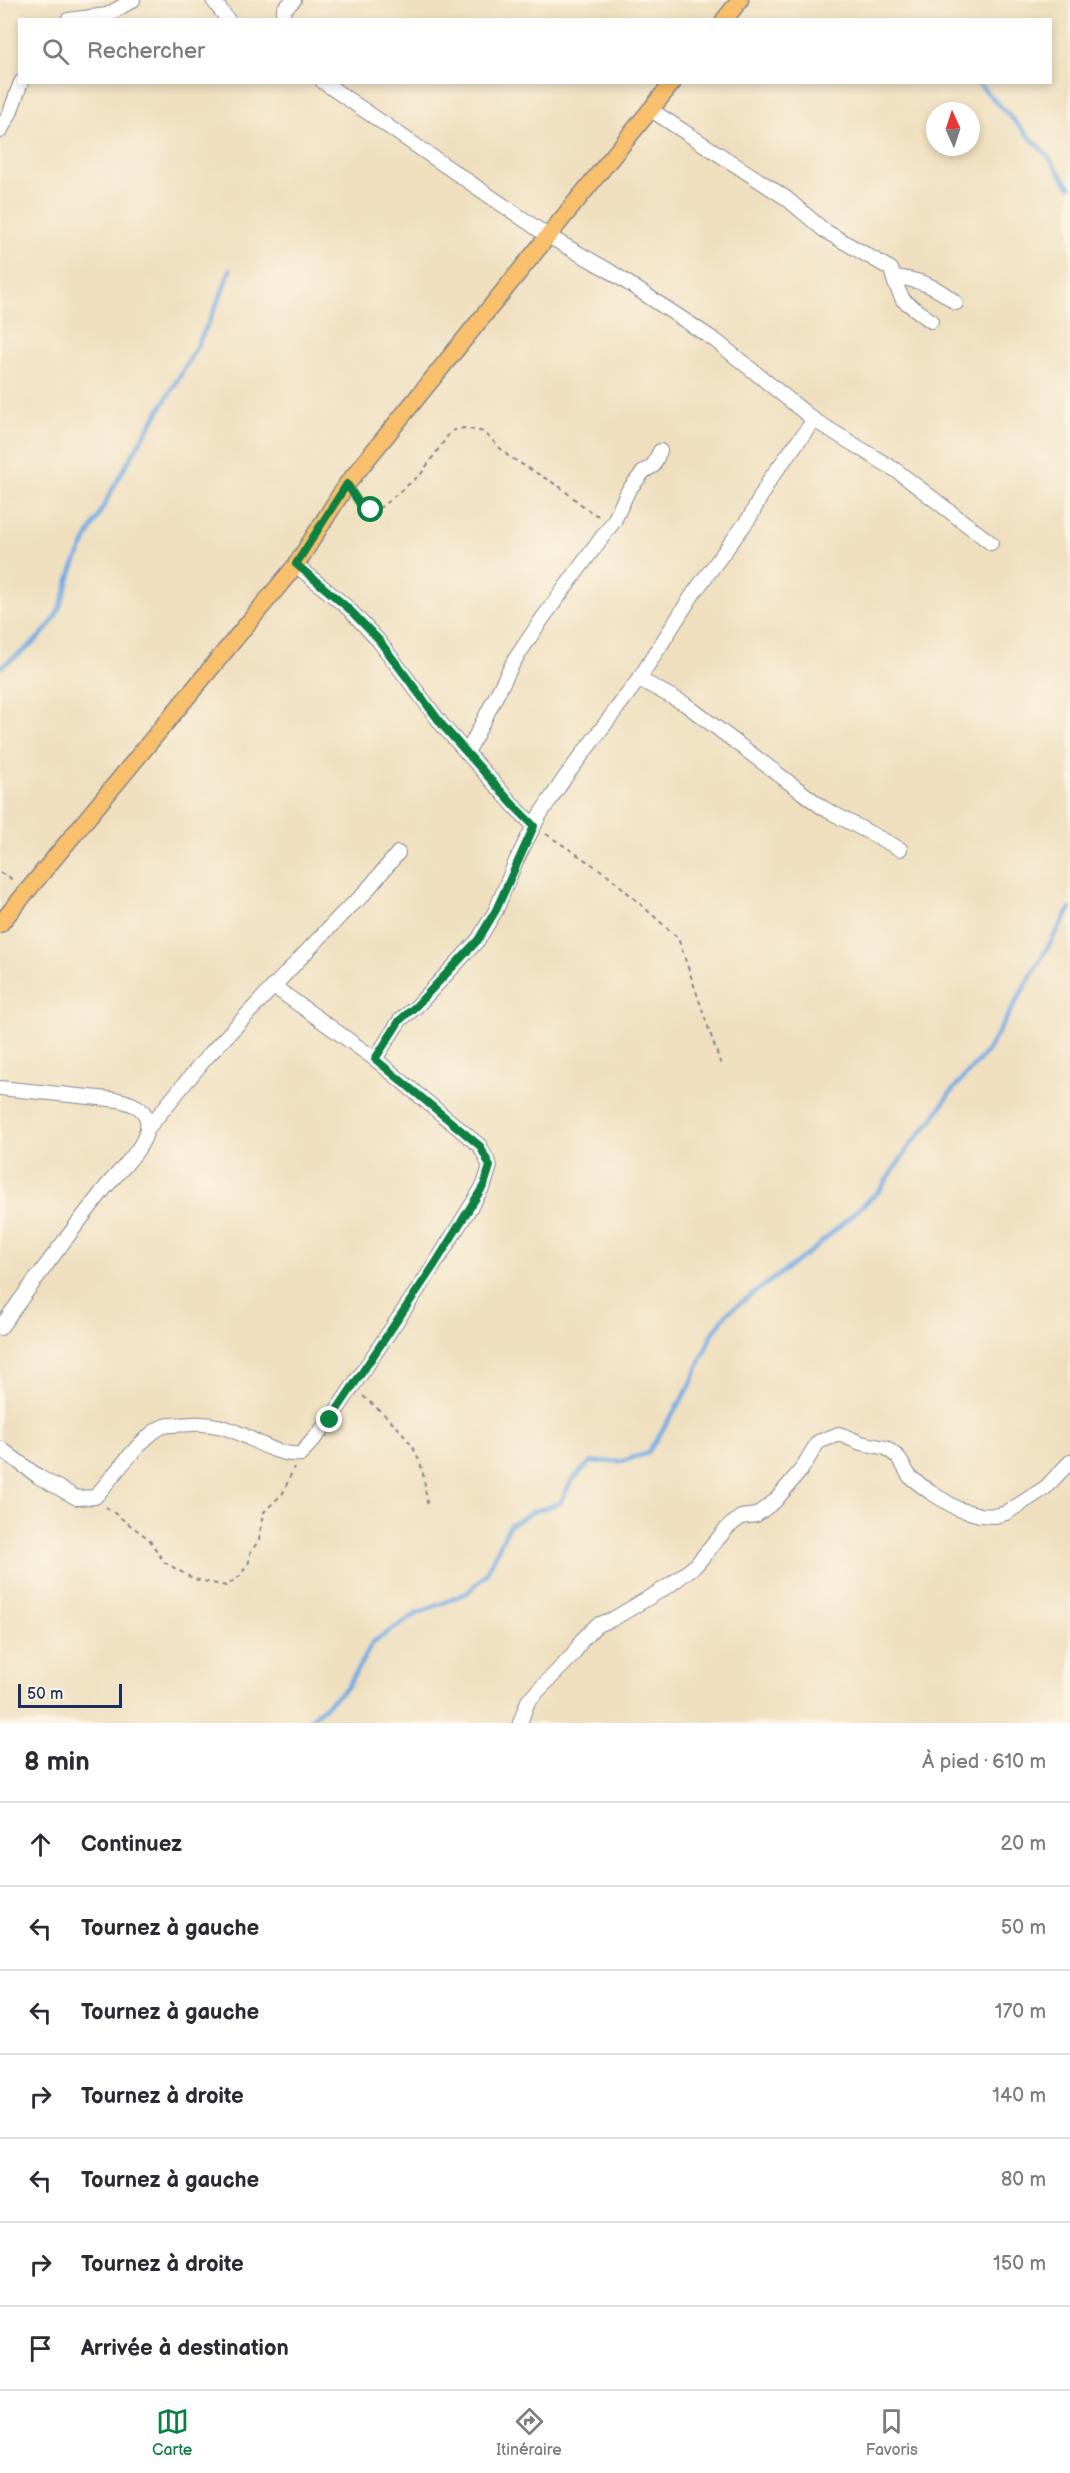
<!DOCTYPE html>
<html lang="fr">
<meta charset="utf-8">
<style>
:root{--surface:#fff;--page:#f7f7f7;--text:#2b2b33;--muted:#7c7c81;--line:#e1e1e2;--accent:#0b8043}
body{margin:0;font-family:"Balsamiq Sans",sans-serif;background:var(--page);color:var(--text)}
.compass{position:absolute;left:926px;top:102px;width:54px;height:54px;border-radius:50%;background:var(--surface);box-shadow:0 3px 9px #0003;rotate:357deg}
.scale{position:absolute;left:18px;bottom:15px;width:104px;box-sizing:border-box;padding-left:6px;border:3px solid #1b2f5e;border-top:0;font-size:16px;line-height:21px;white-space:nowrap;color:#1b2f5e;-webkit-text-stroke:4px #fcf5e5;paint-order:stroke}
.stop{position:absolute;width:18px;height:18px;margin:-14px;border:4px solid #0b8043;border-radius:50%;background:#fff}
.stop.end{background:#0b8043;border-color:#fff;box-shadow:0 2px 6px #0008}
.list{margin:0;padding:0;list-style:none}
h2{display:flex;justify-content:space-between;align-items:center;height:78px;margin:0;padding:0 24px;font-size:26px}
h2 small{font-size:20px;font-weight:400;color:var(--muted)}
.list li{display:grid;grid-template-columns:39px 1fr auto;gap:18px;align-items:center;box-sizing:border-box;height:84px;padding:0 24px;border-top:2px solid var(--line)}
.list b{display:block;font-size:22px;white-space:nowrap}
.list em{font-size:20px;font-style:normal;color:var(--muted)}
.icon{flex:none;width:33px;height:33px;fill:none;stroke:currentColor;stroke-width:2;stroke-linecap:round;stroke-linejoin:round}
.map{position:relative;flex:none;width:1070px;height:1723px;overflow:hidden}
.search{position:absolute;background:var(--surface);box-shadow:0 3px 9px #0003;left:18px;right:18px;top:18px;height:66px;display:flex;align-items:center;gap:15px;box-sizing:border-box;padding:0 21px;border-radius:0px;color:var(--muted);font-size:22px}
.sheet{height:666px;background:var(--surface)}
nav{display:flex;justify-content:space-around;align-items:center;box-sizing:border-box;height:84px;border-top:2px solid var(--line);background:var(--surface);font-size:16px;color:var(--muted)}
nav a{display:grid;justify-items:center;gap:3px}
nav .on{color:var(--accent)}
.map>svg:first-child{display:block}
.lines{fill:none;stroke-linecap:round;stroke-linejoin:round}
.stream{stroke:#73aae1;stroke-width:4.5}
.minor-casing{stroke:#85878e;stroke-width:16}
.major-casing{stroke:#85878e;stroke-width:19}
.path{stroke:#85878e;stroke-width:2;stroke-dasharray:4.5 4.5;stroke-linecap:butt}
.minor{stroke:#fff;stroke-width:14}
.major{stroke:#f8bf6c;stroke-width:16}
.route{stroke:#0b8043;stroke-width:8}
</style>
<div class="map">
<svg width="1070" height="1723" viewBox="0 0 1070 1723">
<rect width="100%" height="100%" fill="#fcf5e5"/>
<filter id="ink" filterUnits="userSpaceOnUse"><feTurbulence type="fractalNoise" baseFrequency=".0167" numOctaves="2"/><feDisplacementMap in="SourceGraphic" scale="12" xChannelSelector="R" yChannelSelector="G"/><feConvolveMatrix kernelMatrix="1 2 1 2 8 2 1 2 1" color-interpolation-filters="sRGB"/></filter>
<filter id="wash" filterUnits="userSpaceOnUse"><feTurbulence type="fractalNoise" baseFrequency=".008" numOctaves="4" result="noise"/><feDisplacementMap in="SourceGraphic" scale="24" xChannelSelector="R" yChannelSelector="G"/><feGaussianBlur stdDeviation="1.35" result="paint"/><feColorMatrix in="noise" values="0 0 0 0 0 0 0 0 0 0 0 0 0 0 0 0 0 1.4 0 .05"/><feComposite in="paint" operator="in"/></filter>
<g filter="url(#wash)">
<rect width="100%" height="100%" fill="#efdfbf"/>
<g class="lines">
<g class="stream">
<path d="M977 82 1046 154 1070 187"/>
<path d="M0 667C21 654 40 640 54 619 63 604 67 584 73 568 84 543 97 518 110 494 150 419 203 352 230 270"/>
<path d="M306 1723 348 1686 373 1642 418 1613 467 1593 486 1574 509 1526 532 1512 560 1503 572 1480 591 1462 623 1461 648 1453 690 1386 711 1336 727 1313 814 1249 880 1190 911 1144 932 1120 950 1093 988 1050 1070 909"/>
</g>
</g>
</g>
<g filter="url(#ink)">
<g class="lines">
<g class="minor-casing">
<g id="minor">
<path d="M213 0 228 20"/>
<path d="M68 20 107 15 133 0"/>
<path d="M282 20 284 9 294 0"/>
<path d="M323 82 548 236 608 270 716 341 814 420 897 471 991 543"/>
<path d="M651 110 786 198 825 231 891 269 895 283 903 300 931 321"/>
<path d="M0 131 10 113 21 82"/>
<path d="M895 277C920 280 936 286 956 303"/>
<path d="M296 565 348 608 378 640 443 726 516 808 534 826"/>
<path d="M639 679 685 704 823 808 900 849"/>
<path d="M467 753 514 661 542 619 614 521 628 491 644 471 653 466 660 451"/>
<path d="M375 1059 400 1020 416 1007 478 940 496 910 516 861 539 816 566 776 639 679 693 594 750 517 770 479 814 420"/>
<path d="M0 1088 119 1100C134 1104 150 1109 147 1129 144 1149 117 1173 105 1188 69 1234 34 1281 0 1328"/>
<path d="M148 1128 205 1059 343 913 362 896 398 853"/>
<path d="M0 1448 39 1477 77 1498 95 1497C110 1481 146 1430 165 1426 173 1424 183 1425 192 1424 211 1423 229 1428 245 1436 263 1445 281 1456 301 1454L330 1420 435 1264 484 1185 490 1166 480 1146 375 1059 273 986"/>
<path d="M520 1723 528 1701 573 1655 582 1640 597 1625 613 1619 670 1585 696 1565 727 1528 741 1517 756 1515 775 1501 801 1470 818 1442 839 1434 861 1443 886 1448 898 1457 910 1477 930 1492 958 1509 980 1515 995 1516 1006 1513 1045 1488 1070 1462"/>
</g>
</g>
<g class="major-casing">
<g id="major">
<path d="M724 20 740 0"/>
<path d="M0 924 296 565 347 484 673 82"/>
</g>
</g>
<g class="path">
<path d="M356 499 361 506 371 510 381 507 421 474 451 431 464 428 484 432 508 456 560 487 593 514 600 516"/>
<path d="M546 834 608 875 678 938 722 1068"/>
<path d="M0 873 8 876 14 882"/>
<path d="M363 1396C385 1415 408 1433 419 1460 425 1475 425 1493 428 1508"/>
<path d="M106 1507 149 1539 164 1562 194 1579 226 1586 240 1576 249 1562 250 1553 259 1540 263 1513 283 1493 294 1467"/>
</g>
<use href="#minor" class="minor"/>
<use href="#major" class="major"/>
</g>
</g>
<g class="lines" filter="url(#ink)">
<path class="route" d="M330 1420 435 1264 484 1185 490 1166 480 1146 375 1059 400 1020 416 1006 478 940 496 910 534 826 516 808 443 726 378 639 348 608 296 564 347 484 361 506 371 510"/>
</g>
</svg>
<svg class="compass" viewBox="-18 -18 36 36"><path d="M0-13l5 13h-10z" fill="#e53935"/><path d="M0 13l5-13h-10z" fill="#7c7c81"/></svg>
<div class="scale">50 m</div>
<div class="stop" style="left:371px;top:510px"></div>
<div class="stop end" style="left:330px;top:1420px"></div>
<div class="search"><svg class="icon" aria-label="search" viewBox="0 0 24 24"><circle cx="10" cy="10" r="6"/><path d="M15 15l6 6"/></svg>Rechercher</div>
</div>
<section class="sheet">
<h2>8 min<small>À pied · 610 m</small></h2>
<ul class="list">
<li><svg class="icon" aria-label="ahead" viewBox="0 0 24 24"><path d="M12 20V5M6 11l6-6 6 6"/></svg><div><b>Continuez</b></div><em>20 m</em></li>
<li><svg class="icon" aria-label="left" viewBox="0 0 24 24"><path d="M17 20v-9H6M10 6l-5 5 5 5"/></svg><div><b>Tournez à gauche</b></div><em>50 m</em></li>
<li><svg class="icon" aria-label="left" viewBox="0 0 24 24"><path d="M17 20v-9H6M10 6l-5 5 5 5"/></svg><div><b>Tournez à gauche</b></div><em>170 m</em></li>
<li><svg class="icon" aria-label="right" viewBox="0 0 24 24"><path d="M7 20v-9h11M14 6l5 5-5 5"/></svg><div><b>Tournez à droite</b></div><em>140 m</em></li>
<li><svg class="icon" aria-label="left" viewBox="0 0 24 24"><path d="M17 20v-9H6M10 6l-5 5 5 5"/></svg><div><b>Tournez à gauche</b></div><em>80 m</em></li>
<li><svg class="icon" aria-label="right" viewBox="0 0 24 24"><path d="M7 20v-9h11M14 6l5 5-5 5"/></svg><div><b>Tournez à droite</b></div><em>150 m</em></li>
<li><svg class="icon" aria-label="arrive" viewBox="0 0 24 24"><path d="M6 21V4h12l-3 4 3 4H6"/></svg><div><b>Arrivée à destination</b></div></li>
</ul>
</section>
<nav>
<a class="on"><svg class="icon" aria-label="map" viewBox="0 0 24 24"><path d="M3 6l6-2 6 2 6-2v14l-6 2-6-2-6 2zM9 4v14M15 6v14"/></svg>Carte</a>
<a><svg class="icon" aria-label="directions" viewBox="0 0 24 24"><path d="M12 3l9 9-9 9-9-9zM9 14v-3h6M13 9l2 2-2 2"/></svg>Itinéraire</a>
<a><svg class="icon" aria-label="saved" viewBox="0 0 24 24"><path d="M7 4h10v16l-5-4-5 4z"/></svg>Favoris</a>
</nav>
